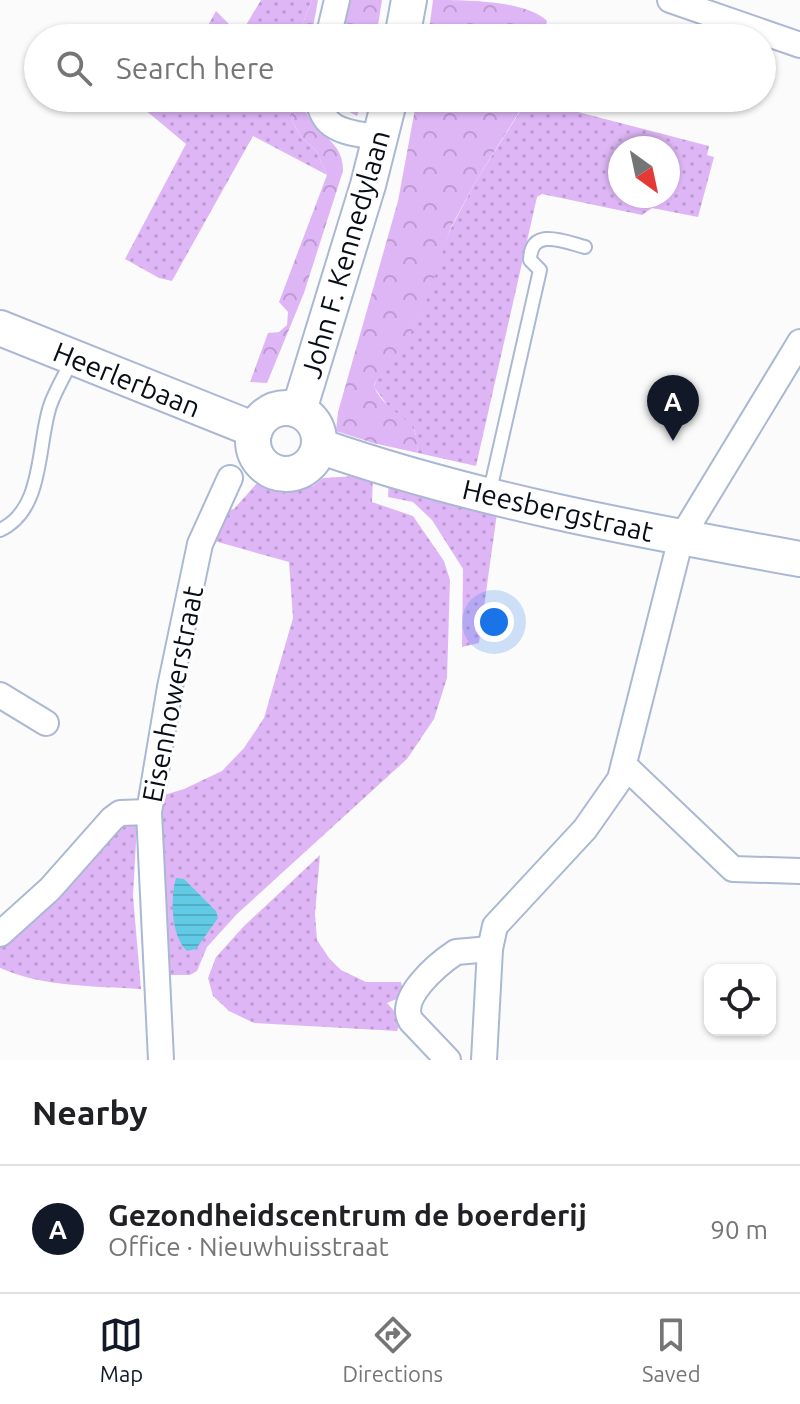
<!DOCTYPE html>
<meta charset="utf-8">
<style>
:root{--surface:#fff;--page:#f6f6f6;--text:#202124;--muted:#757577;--line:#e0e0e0;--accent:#111827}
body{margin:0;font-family:Ubuntu,sans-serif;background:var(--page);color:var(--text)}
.controls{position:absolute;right:24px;bottom:24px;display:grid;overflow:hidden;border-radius:16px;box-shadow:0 2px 6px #0004}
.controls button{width:72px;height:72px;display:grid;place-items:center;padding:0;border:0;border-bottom:2px solid var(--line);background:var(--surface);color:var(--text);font:40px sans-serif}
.compass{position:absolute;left:608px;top:136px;width:72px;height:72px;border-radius:50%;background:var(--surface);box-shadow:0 2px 6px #0004;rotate:147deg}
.you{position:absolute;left:494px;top:622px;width:28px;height:28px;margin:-20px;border:6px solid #fff;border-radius:50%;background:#1a73e8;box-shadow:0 0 0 12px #1a73e833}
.badge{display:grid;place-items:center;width:52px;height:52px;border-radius:50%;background:var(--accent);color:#fff;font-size:26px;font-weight:700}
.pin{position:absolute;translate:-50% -66px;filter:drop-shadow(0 2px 4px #0008)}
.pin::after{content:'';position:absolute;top:42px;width:28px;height:24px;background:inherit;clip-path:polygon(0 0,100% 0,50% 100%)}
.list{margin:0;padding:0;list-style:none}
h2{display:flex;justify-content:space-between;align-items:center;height:104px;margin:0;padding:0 32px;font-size:34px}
h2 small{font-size:26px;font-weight:400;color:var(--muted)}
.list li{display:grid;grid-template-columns:52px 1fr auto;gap:24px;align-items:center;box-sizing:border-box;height:128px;padding:0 32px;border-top:2px solid var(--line)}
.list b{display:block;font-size:30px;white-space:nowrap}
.list p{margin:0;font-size:26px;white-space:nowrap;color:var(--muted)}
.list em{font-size:26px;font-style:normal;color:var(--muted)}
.icon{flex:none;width:44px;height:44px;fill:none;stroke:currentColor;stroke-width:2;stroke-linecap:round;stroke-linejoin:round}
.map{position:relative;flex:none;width:800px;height:1060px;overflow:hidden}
.search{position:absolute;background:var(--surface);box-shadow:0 2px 6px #0004;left:24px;right:24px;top:24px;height:88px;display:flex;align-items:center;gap:20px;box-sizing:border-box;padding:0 28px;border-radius:44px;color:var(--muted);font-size:30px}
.sheet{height:232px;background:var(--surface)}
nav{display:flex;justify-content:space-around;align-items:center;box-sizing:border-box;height:112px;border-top:2px solid var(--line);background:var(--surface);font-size:22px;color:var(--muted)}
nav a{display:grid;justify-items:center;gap:4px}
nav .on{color:var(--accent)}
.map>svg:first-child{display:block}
.grass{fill:url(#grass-dots);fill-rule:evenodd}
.forest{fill:url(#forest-crowns)}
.water{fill:url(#water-rules)}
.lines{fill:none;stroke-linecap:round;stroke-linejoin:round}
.lane-casing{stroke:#abb8d4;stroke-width:16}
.street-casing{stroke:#abb8d4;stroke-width:28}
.secondary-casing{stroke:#abb8d4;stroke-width:38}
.lane{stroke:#fff;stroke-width:12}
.street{stroke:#fff;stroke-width:24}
.secondary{stroke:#fff;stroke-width:34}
.labels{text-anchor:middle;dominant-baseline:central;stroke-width:6;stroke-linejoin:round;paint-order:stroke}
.street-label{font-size:28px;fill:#090d16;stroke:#fff}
</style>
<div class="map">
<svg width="800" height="1060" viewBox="0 0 800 1060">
<defs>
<pattern id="grass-dots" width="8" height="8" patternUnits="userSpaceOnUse" patternTransform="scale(2)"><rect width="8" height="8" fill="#deb6f6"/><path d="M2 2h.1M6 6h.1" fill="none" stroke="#bd9bd2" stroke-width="1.8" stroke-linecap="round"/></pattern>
<pattern id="forest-crowns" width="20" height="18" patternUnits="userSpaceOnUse" patternTransform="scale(2)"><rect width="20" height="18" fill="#deb6f6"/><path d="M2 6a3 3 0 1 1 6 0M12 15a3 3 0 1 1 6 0" fill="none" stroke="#bd9bd2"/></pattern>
<pattern id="water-rules" width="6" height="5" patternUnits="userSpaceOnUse" patternTransform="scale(2)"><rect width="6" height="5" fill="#61cbe5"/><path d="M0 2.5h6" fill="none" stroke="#53adc4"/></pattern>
</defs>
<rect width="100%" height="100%" fill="#fbfbfb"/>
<g class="grass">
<path d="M261 0H312L297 38H201L216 11 240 35Z"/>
<path d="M140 98H288L292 121 301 137 316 150 327 175 253 136 172 281 159 278 125 259 186 144 138 104Z"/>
<path d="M528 99 709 146 707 155 714 157 698 217 652 208 642 215 542 194 537 197 476 466 418 453 415 431 390 409 374 387 379 372 410 334 451 228 477 179ZM620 148H668V196H620Z"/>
<path d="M373 475 372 502 413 516 444 561 450 580 447 678 434 719 407 759 237 914 207 947 197 971 190 975H165L160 834 164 795 184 789 222 771 244 748 264 718 293 618 289 562 211 540 224 511 234 509 259 481 267 480 295 488 313 486 323 478Z"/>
<path d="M389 479 498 506 479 643 462 647 463 569 432 520 413 502 388 497Z"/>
<path d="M137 824 133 896 141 989C94 986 43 987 0 968V946L38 911 121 826Z"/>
<path d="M320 855 315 914 317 940 329 958 341 970 366 982H401L404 996 387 1003 402 1020 397 1031 254 1023 229 1011 213 996 208 978 216 957 244 926Z"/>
</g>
<g class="forest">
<path d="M312 0H318L311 38H297Z"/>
<path d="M347 0H382L376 38H340Z"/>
<path d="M433 0C464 0 526 0 547 21L543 38H428Z"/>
<path d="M288 98H302C307 135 344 136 343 171L304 293 267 383 250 382 268 333 279 332 287 325 288 312 279 302 327 175 316 150 301 137 292 121Z"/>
<path d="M334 98H363L357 116 340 107Z"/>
<path d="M417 98H528L477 179 451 227 425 305C416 313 416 324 410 334 400 353 381 366 374 386 383 409 408 416 415 432 417 438 417 447 418 453L373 443 336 431 338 412 398 201Z"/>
</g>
<path class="water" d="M176 878 184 879 216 911 218 918 196 949 187 951C171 937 170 898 176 878Z"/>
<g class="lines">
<g class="lane-casing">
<g id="lane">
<path d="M489 495 540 270 530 260C531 227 563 241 585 247"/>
<path d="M0 530C44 510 37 446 50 406 55 391 65 375 72 360"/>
</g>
</g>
<g class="street-casing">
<g id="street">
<path d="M670 0 800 45"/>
<path d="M328 38 337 0"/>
<path d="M318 98C323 134 351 132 381 138"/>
<path d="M0 695 46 723"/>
<path d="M625 766 733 869 800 871"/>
<path d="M0 934 50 889 112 819 120 813 149 812"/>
<path d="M161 1060 149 812 170 687 200 544 230 478"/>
<path d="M448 1060 411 1021C397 998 438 964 456 952L490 949"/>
<path d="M484 1060 490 949 495 926 585 829 620 779 681 538 800 342"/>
</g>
</g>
<g class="secondary-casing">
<g id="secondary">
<path d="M402 38 409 0"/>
<path d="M0 328 255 430"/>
<circle cx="286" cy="441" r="33"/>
<path d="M299 410 368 185 390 98"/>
<path d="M319 446C474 500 639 530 800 559"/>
</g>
</g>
<use href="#lane" class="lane"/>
<use href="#street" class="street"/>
<use href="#secondary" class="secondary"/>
</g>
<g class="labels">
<g class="street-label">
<text transform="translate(345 254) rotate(-74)">John F. Kennedylaan</text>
<text transform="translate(127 379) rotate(22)">Heerlerbaan</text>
<text transform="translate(558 510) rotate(13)">Heesbergstraat</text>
<text transform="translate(172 694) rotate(-79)">Eisenhowerstraat</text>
</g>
</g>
</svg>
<div class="controls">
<button><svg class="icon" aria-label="locate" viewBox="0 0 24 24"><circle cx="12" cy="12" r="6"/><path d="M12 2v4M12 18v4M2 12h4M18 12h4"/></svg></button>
</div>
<svg class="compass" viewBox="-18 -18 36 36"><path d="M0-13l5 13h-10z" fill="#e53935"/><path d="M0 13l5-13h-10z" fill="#757577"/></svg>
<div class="you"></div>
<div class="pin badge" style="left:673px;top:441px">A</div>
<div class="search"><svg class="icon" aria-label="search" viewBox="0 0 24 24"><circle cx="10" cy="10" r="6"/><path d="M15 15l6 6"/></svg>Search here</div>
</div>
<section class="sheet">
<h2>Nearby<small></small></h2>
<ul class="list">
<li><span class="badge">A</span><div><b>Gezondheidscentrum de boerderij</b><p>Office · Nieuwhuisstraat</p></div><em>90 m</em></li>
</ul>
</section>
<nav>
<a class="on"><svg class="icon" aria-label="map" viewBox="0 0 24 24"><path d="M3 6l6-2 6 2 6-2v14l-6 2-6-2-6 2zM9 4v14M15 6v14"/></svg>Map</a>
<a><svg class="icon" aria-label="directions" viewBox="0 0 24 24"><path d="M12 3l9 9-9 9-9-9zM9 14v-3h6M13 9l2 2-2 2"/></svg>Directions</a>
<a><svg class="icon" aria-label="saved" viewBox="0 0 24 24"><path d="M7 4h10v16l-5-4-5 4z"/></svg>Saved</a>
</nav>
